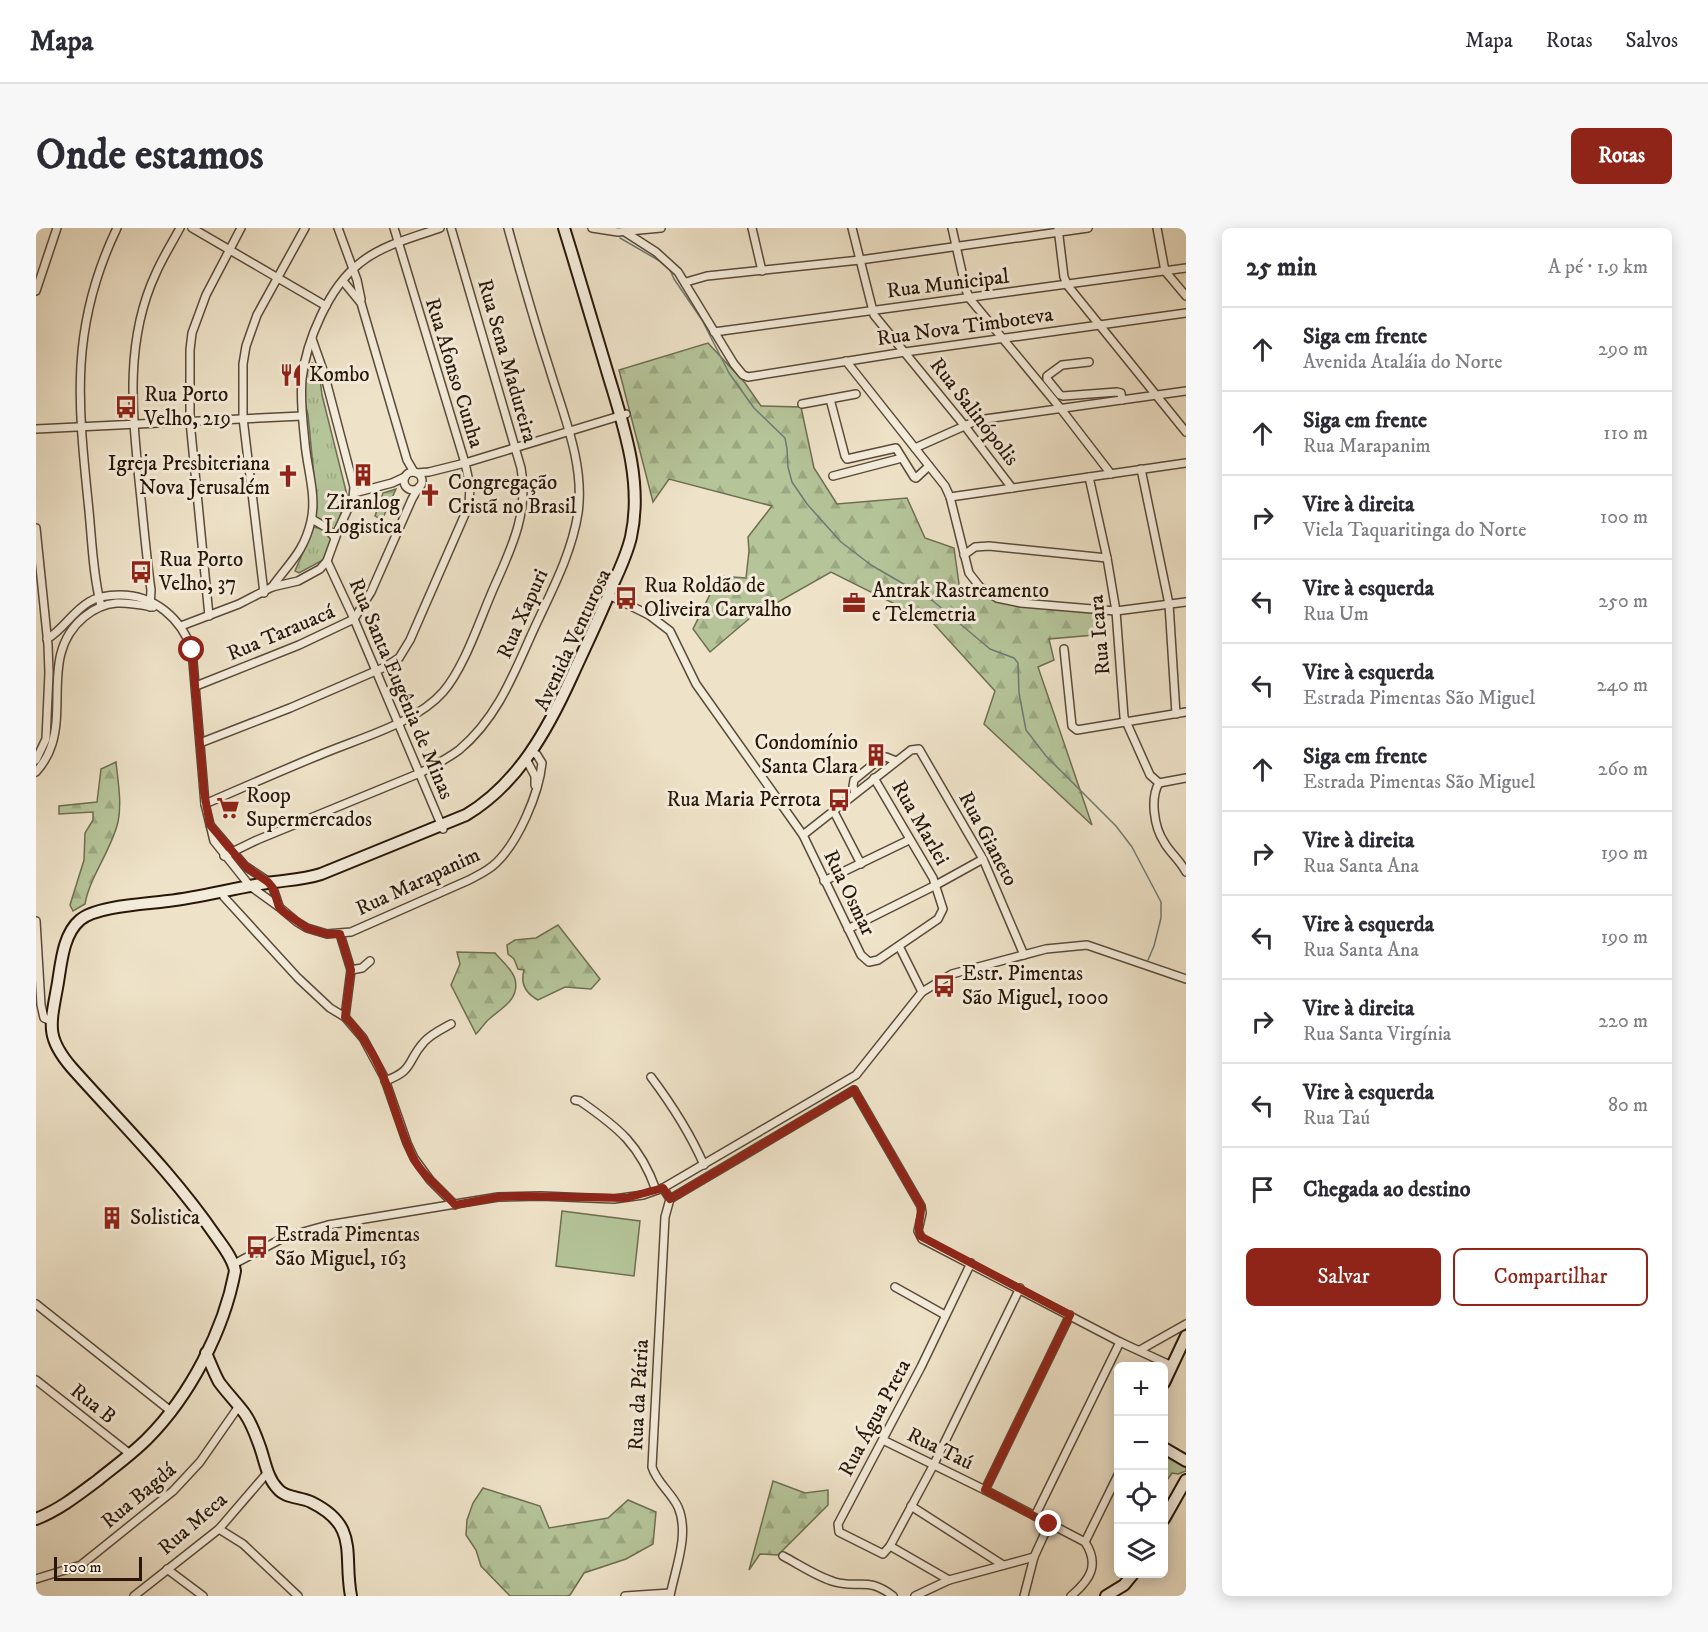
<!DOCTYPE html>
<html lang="pt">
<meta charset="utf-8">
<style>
:root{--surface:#fff;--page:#f7f7f7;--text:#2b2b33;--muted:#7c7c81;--line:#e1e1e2;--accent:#8f2418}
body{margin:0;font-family:"IM FELL DW Pica",serif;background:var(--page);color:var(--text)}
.controls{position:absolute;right:18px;bottom:18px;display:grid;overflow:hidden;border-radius:9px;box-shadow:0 3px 15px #0003}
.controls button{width:54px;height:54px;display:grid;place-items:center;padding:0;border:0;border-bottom:2px solid var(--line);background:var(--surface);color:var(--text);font:30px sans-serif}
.scale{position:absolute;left:18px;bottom:15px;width:88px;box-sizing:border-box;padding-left:6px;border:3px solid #281709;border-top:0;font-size:16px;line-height:21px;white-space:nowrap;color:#281709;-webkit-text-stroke:4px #f4ecdb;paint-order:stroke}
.stop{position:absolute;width:18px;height:18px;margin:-14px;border:4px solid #8f2418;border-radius:50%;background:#fff}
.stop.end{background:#8f2418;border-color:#fff;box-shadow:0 2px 6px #0008}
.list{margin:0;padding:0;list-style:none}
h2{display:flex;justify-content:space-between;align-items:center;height:78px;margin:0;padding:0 24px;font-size:26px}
h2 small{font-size:20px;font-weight:400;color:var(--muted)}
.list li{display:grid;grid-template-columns:39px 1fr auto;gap:18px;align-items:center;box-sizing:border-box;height:84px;padding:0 24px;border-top:2px solid var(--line)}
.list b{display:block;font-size:22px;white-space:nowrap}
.list p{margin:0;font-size:20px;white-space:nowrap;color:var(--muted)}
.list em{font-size:20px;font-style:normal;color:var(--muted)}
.actions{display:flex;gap:12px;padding:18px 24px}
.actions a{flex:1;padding:14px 0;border:2px solid var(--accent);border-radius:9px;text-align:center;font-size:21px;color:var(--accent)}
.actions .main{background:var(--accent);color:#fff}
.icon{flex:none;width:33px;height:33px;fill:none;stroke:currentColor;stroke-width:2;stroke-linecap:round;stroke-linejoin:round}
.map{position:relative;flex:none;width:1150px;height:1368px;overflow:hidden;border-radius:9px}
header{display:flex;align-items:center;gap:36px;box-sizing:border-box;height:84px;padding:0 30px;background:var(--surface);border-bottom:2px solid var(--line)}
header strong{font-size:28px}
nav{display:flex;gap:33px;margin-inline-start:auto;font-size:21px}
.intro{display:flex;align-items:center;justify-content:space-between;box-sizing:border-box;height:144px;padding:0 36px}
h1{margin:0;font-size:42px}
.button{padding:15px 27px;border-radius:9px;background:var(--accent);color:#fff;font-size:21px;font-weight:700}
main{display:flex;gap:36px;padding:0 36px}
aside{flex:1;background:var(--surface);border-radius:9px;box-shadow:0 3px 15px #0003}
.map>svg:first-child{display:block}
.grass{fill:#b5c499;stroke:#6e6e51;stroke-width:1.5}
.forest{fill:url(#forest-firs);stroke:#6e6e51;stroke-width:1.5}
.park{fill:url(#park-tufts);stroke:#6e6e51;stroke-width:1.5}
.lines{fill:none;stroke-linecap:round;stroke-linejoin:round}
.stream{stroke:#6d7a74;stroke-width:1.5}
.street-casing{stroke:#5a4a39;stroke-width:10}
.secondary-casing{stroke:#281709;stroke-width:14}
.street{stroke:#f4ecdb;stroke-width:7}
.secondary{stroke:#f4ecdb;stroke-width:10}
.route{stroke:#8f2418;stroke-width:8}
.labels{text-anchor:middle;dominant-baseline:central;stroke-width:6;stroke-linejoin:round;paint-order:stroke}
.street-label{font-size:21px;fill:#281709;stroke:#f4ecdb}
.poi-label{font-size:21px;fill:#281709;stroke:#f4ecdb;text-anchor:start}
</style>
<header>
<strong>Mapa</strong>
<nav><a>Mapa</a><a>Rotas</a><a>Salvos</a></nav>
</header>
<div class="intro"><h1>Onde estamos</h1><a class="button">Rotas</a></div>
<main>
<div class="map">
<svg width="1150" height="1368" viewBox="0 0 1150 1368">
<defs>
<pattern id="forest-firs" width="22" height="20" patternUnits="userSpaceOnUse" patternTransform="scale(1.5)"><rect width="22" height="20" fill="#b5c499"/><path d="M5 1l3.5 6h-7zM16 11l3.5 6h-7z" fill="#9ca882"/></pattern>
<pattern id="park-tufts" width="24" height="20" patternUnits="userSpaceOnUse" patternTransform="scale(1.5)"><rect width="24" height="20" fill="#b5c499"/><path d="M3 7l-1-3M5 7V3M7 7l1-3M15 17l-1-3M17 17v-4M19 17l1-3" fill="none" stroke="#9ca882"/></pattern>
</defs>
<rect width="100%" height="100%" fill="#eee2c8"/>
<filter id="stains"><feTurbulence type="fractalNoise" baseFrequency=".00333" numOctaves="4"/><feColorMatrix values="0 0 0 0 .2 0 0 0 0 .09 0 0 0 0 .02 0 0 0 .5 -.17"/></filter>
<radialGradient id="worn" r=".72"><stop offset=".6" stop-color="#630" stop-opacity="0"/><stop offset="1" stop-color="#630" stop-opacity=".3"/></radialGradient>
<path class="grass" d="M526 983 604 993 598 1048 520 1038Z"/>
<g class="forest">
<path d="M672 115 709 155 725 178 765 179 778 240 801 276 871 270 889 310 918 320 924 363 989 379 1066 385 1070 406 1013 411 1018 432 1002 439 1056 597 948 496 959 463 897 395 795 344 714 390 674 424 657 401 683 348 710 350 713 323 712 309 736 278 633 251 617 274 583 142Z"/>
<path d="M360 261 346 292 339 288 347 265Z"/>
<path d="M80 534C82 554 86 575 82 594 75 623 54 648 49 676L37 683 34 677 48 632 49 605 57 592V584L23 586V578L61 574 65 541Z"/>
<path d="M522 697 564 751 555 761 529 759 502 772C491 766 484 756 488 742L482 741 478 731 472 726 471 717 479 712 500 710Z"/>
<path d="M421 724 459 725C465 732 476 741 479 751 484 772 465 780 452 792 448 796 444 802 440 806L415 757 424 736Z"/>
<path d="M737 1253 769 1265 792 1262V1277L742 1327 724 1326 713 1342Z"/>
<path d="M447 1260 504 1278 513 1300 572 1290 592 1272 620 1284 617 1316 590 1331 548 1345 534 1367 531 1368H474L445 1338 440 1322 430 1307 431 1292 437 1275Z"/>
</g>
<g class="park">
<path d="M276 135 279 136 283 143 286 167 311 267 298 306 279 293 281 279 272 187 268 171 270 145Z"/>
<path d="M278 299 289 302 296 310 287 332 263 345 259 343Z"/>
<path d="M1128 1225 1150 1239V1243L1142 1246 1136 1245 1129 1255Z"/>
</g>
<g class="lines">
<path class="stream" d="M584 10 622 32 634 42 638 51 666 92 693 145 718 180 749 210 751 221 752 239 756 254 771 276 805 314 835 337 897 373 954 421 978 430 982 435 983 465 990 502 1010 528 1080 598 1096 619 1125 674V690L1118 718 1112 732"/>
<g class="street-casing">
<g id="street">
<path d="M156 0 290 78"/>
<path d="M302 0 321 52 325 71"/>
<path d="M556 0 582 4 625 0"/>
<path d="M716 0 726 43"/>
<path d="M816 0 838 87 928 197 976 260"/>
<path d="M916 0 930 62 934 71 1025 181 1075 246"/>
<path d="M1022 0 1028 49 1032 58 1150 204"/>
<path d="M1121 0 1129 43 1150 68"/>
<path d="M589 4 620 24 642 44 698 136 707 147 712 149 869 124 1150 85"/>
<path d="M307 53 325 75 371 232 378 244"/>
<path d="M650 54 671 48 824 32 1052 0"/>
<path d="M0 63 21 0"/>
<path d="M678 104 1150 40"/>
<path d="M810 133 909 258 914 269 933 345 944 359 961 370 985 375 1080 383 1150 374"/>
<path d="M1053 134 1026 137 1011 148V151L1024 167 1027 168 1081 164 1085 165 1086 172"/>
<path d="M794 171 809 228 811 231 860 220 878 249 880 250 893 238"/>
<path d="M766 176 820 166"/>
<path d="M0 201 266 188"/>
<path d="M879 220 942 192 1150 163"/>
<path d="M1105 241 1133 376 1140 486"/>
<circle cx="377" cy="253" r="9"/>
<path d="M381 245 393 244 429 235 590 186"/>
<path d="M797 248 866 230"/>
<path d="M1053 249 1071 330 1080 383 1088 489 1114 547 1123 555"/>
<path d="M318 265 356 255 369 249"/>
<path d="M914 269 1150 235"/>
<path d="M276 291 291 300 299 310"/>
<path d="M0 300 12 417 13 445 10 511 0 532"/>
<path d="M928 327 939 319 953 318 1071 330"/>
<path d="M291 333 318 391 407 601"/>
<path d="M236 359C253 335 268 324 275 293 281 268 271 240 269 215 267 194 264 173 266 151 270 113 293 59 324 35 346 17 378 9 404 0"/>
<path d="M228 365 207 190V136L210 118 221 87 269 0"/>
<path d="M573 367 613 387 634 403 660 456 767 607 825 727 833 734 842 732 902 691 907 681 897 650 838 550"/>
<path d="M65 378C57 347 56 314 53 283 42 176 33 100 81 0"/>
<path d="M114 379 115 362C110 326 107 289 103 252 96 182 89 111 120 45 127 29 136 15 144 0"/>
<path d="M173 388 154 193V122L156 105 170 67 205 0"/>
<path d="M145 398 203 376 236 359 262 353 284 341 291 333 303 300 317 270 318 259 288 145 276 111"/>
<path d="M11 411C27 402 36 384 53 374 62 368 73 367 84 367 118 367 145 390 156 422L169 576 178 613 214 658 243 679 261 694 271 700 291 706 315 704 433 652C442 647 452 643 460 635 482 614 503 566 506 535L501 527 495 523"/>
<path d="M1028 421 1036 498 1041 502 1150 484"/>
<path d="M160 458 263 417 318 391 335 364 376 271 383 259"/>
<path d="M164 515 254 480 349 439 363 430 374 412 433 277 434 258 429 235 358 0"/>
<path d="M490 531 499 548V557"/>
<path d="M0 544C7 536 13 526 16 516 29 474 7 423 48 389 71 370 90 374 117 379"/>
<path d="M1123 555C1114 570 1118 599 1128 614 1134 625 1144 632 1150 644"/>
<path d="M1123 555 1150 550"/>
<path d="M819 565 817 558 818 552 845 530 850 529 860 533"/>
<path d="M169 576C208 559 247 542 286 526 324 510 380 495 407 464 429 439 445 388 459 357 476 319 493 283 485 240L415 0"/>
<path d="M797 582 825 636"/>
<path d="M174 597 209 638 233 654 237 660 243 678"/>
<path d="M767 607 875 522 883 521 947 631 988 727"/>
<path d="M188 628 221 612 384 545C397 538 411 531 423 522 458 493 475 453 493 412 511 371 535 330 542 285 549 236 527 186 513 139 498 93 485 47 472 0"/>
<path d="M788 653 873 612"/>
<path d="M188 669 262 750 294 780 309 789 327 810 348 849 371 915 378 930 394 952 419 977"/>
<path d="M0 693 5 777 8 790 15 793"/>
<path d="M812 701 900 657 947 631"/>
<path d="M304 706 315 742 309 789"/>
<path d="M863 718 886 764"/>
<path d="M315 742 326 740 334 733"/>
<path d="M615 849C636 877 654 905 668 937"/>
<path d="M349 853C379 842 370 834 388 814 395 806 406 801 415 796"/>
<path d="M818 862 885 978 886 985 882 1003 886 1011 1084 1114 1136 1138"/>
<path d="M539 872 544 873C583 900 604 917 620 962"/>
<path d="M627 960 634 971 629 989 616 1239C621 1255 635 1264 642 1279 654 1306 639 1341 634 1368"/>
<path d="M634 971 818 862"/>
<path d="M935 1035 885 1139 802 1296 803 1304 847 1326 854 1318 897 1238 984 1060"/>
<path d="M198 1036 249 1009 292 997 462 969 505 968 578 971 607 967 627 960 820 847 886 764 916 746 1010 721 1051 717 1150 751"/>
<path d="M859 1059 909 1087"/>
<path d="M0 1076 136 1184"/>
<path d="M1104 1122 1150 1096"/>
<path d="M0 1152 94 1226"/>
<path d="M847 1212 949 1262 1049 1314C1064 1337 1054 1352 1035 1368"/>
<path d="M949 1262 1034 1087"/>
<path d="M875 1278 967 1337"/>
<path d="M999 1288 1084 1114"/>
<path d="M183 1301 207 1316 262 1368"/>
<path d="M1049 1314 1082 1247"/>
<path d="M854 1318 913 1352"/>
<path d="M747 1328C764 1337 781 1349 799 1354 824 1361 831 1348 857 1368"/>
<path d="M131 1341 167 1368"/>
<path d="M0 1351 45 1337 137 1263 164 1234 203 1178"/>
<path d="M98 1368 183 1301 232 1244"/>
<path d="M589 1368 634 1365"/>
<path d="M879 1368 913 1352 998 1329"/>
<path d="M988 1368 998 1329 1013 1296"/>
</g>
</g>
<g class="secondary-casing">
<g id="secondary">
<path d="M170 1125C174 1134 178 1145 183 1154 191 1165 201 1175 209 1186 216 1196 220 1208 224 1219 229 1233 231 1250 242 1261 249 1270 265 1269 275 1274 324 1298 307 1326 315 1368"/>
<path d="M1128 1155 1150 1108"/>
<path d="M1128 1220 1150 1233"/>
<path d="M0 1291C23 1282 42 1267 62 1252 78 1239 96 1226 111 1211 154 1168 188 1102 199 1043 197 1030 186 1017 179 1007 137 946 85 895 36 840 10 810 14 798 21 760 25 739 26 707 44 692 60 678 110 676 132 673 166 669 198 660 231 655 249 652 267 652 285 646L430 587C482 556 512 501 536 448 550 417 565 387 577 356 584 341 591 326 595 309 608 250 585 191 569 136 555 90 542 45 528 0"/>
<path d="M1128 1291 1150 1252"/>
<path d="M1070 1368 1088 1357 1097 1346"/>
</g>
</g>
<use href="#street" class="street"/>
<use href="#secondary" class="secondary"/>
</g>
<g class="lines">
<path class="route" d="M156 422 168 564 174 597 209 638 232 654 237 660 243 679 248 684 271 700 291 706H304L315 742 309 789C326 806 339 828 348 850 359 878 365 907 379 933 389 950 406 962 419 977L462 969 483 968 590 970 627 960 634 971 818 862 885 978C886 988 880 998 884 1008L1034 1087 949 1262 1013 1296"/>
</g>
<defs>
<g id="restaurant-bare" transform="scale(1.8)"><path d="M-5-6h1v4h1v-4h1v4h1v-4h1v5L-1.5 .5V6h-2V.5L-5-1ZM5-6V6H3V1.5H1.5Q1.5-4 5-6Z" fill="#8f2418" stroke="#f4ecdb" stroke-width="2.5" paint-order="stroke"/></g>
<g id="bus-bare" transform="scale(1.8)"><path d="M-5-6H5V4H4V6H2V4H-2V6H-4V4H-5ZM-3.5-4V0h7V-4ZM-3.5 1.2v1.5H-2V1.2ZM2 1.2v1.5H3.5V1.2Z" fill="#8f2418" stroke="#f4ecdb" stroke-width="2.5" paint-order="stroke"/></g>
<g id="building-bare" transform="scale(1.8)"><path d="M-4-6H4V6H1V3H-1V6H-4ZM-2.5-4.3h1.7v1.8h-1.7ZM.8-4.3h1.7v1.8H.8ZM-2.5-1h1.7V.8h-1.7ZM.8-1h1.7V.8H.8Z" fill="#8f2418" stroke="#f4ecdb" stroke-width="2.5" paint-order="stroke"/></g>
<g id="church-bare" transform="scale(1.8)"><path d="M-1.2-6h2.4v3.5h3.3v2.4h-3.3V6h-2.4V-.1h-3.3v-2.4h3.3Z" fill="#8f2418" stroke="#f4ecdb" stroke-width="2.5" paint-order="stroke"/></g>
<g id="office-bare" transform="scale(1.8)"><path d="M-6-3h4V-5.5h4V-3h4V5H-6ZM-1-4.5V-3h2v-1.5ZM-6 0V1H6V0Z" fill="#8f2418" stroke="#f4ecdb" stroke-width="2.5" paint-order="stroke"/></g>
<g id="supermarket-bare" transform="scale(1.8)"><path d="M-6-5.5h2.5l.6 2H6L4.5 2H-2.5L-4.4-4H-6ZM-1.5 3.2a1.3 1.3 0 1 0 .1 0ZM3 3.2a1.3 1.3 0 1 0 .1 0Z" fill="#8f2418" stroke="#f4ecdb" stroke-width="2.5" paint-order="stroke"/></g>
</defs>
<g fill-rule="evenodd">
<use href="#restaurant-bare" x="255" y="147"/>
<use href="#bus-bare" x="90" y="179"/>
<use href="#building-bare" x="327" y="247"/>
<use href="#church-bare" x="252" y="248"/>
<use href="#church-bare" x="394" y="267"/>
<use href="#bus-bare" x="105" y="344"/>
<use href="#bus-bare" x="590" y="370"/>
<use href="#office-bare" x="818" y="375"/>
<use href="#building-bare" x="840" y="527"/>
<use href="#bus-bare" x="803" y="572"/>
<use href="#supermarket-bare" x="192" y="580"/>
<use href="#bus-bare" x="908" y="758"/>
<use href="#building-bare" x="76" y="990"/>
<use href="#bus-bare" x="221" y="1019"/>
</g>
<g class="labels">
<g class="street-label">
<text transform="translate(912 56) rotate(-7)">Rua Municipal</text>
<text transform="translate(929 99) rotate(-8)">Rua Nova Timboteva</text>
<text transform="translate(471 133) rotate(74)">Rua Sena Madureira</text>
<text transform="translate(418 145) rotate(73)">Rua Afonso Cunha</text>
<text transform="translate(938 184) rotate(52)">Rua Salinópolis</text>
<text transform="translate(487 386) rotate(-66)">Rua Xapuri</text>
<text transform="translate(245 405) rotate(-23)">Rua Tarauacá</text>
<text transform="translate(1064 407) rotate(-95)">Rua Icara</text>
<text transform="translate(537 412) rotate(-65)">Avenida Venturosa</text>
<text transform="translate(365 461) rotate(67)">Rua Santa Eugênia de Minas</text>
<text transform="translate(884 595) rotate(60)">Rua Marlei</text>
<text transform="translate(952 611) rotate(62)">Rua Gianeto</text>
<text transform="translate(382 654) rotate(-25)">Rua Marapanim</text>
<text transform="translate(813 665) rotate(64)">Rua Osmar</text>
<text transform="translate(603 1167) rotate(-87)">Rua da Pátria</text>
<text transform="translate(57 1176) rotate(38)">Rua B</text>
<text transform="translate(839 1190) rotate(-62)">Rua Água Preta</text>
<text transform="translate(904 1221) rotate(26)">Rua Taú</text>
<text transform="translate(103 1268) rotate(-40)">Rua Bagdá</text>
<text transform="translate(157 1296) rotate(-41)">Rua Meca</text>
</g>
<g class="poi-label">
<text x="273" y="147">Kombo</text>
<text x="108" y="167">Rua Porto<tspan x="108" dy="24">Velho, 219</tspan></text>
<text x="234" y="236" text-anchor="end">Igreja Presbiteriana<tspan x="234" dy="24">Nova Jerusalém</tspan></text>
<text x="412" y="255">Congregação<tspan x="412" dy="24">Cristã no Brasil</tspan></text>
<text x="327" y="275" text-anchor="middle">Ziranlog<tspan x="327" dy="24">Logistica</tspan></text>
<text x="123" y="332">Rua Porto<tspan x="123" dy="24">Velho, 37</tspan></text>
<text x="608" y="358">Rua Roldão de<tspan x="608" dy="24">Oliveira Carvalho</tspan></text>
<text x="836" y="363">Antrak Rastreamento<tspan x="836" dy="24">e Telemetria</tspan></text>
<text x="822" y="515" text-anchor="end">Condomínio<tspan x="822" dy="24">Santa Clara</tspan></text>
<text x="210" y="568">Roop<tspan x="210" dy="24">Supermercados</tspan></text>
<text x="785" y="572" text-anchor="end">Rua Maria Perrota</text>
<text x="926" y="746">Estr. Pimentas<tspan x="926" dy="24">São Miguel, 1000</tspan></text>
<text x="94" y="990">Solistica</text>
<text x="239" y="1007">Estrada Pimentas<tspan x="239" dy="24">São Miguel, 163</tspan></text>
</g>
</g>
<rect width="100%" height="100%" filter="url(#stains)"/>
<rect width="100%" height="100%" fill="url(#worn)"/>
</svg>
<div class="controls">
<button>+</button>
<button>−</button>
<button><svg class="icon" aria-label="locate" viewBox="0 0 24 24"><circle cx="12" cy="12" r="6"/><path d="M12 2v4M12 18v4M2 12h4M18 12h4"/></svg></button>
<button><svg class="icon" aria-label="layers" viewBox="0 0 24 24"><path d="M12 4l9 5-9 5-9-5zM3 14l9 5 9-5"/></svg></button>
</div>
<div class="scale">100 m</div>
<div class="stop" style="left:156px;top:422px"></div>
<div class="stop end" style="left:1013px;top:1296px"></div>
</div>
<aside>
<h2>25 min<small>A pé · 1.9 km</small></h2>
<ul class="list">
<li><svg class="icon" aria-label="ahead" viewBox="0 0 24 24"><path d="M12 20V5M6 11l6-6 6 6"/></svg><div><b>Siga em frente</b><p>Avenida Ataláia do Norte</p></div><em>290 m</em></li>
<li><svg class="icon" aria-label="ahead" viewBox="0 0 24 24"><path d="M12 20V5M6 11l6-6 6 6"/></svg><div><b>Siga em frente</b><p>Rua Marapanim</p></div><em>110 m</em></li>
<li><svg class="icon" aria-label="right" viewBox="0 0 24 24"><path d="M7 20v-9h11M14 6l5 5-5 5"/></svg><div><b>Vire à direita</b><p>Viela Taquaritinga do Norte</p></div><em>100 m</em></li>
<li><svg class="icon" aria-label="left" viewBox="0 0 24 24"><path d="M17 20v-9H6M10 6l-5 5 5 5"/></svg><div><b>Vire à esquerda</b><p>Rua Um</p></div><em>250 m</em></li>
<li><svg class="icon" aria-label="left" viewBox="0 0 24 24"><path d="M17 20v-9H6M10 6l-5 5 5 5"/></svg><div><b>Vire à esquerda</b><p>Estrada Pimentas São Miguel</p></div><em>240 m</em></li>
<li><svg class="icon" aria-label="ahead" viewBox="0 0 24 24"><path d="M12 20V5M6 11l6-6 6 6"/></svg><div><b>Siga em frente</b><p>Estrada Pimentas São Miguel</p></div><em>260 m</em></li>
<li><svg class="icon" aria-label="right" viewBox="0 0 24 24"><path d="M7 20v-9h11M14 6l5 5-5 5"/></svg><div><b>Vire à direita</b><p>Rua Santa Ana</p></div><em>190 m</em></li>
<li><svg class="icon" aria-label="left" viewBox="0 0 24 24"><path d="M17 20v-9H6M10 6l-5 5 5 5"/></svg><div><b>Vire à esquerda</b><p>Rua Santa Ana</p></div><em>190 m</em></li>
<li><svg class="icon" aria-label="right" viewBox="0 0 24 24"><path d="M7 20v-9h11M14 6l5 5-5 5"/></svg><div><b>Vire à direita</b><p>Rua Santa Virgínia</p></div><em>220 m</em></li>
<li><svg class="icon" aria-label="left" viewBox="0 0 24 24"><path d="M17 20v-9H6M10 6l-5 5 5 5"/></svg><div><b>Vire à esquerda</b><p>Rua Taú</p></div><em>80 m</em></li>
<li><svg class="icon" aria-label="arrive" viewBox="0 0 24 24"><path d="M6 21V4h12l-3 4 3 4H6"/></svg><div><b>Chegada ao destino</b></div></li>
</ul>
<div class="actions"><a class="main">Salvar</a><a>Compartilhar</a></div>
</aside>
</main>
